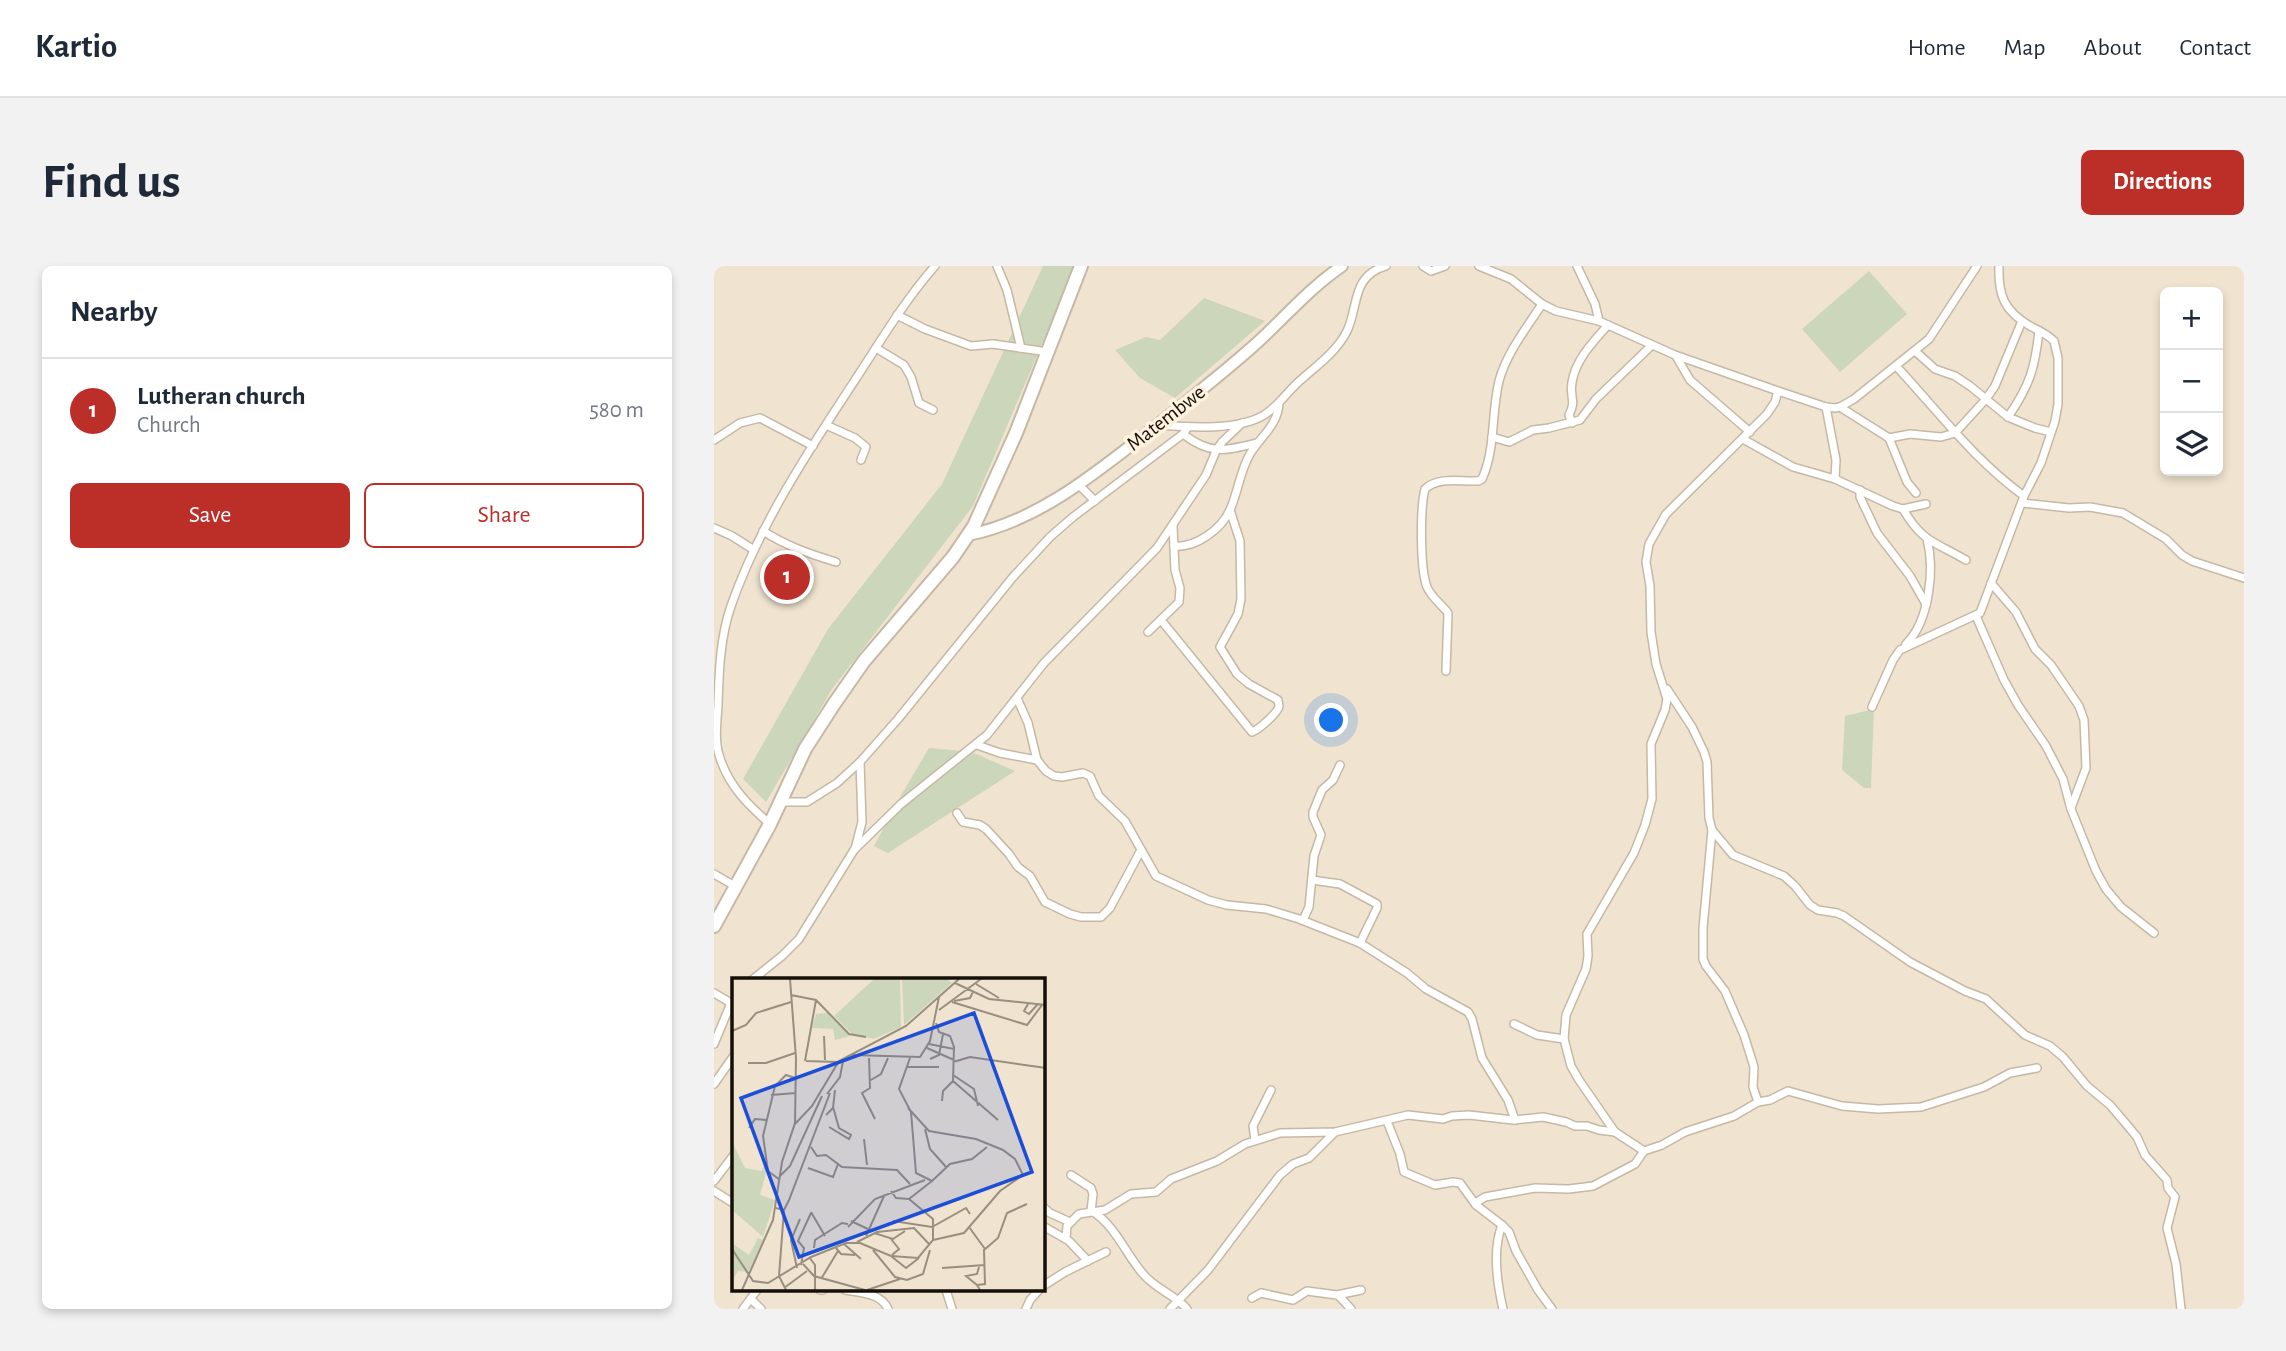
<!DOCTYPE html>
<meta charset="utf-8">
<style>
:root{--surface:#fff;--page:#f2f2f3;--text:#1f2937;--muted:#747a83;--line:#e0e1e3;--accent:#bc2e28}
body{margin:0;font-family:"Alegreya Sans",sans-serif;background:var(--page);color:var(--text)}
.controls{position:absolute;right:21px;top:21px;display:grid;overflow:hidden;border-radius:10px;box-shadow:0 4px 10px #0003}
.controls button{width:63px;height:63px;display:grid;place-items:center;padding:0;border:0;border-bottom:2px solid var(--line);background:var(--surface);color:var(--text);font:35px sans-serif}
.you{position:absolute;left:618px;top:455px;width:24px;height:24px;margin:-18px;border:5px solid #fff;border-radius:50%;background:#1a73e8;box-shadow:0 0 0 10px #1a73e833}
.badge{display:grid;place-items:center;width:46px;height:46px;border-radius:50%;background:var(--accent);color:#fff;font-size:23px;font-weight:700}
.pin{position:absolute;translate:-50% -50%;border:4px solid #fff;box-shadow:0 2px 7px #0006}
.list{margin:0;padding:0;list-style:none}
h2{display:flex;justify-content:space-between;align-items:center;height:91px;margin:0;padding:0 28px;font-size:30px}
h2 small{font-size:23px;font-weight:400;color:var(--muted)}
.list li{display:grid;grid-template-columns:46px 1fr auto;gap:21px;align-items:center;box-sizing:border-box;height:105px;padding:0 28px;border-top:2px solid var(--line)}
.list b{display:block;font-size:26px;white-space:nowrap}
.list p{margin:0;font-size:23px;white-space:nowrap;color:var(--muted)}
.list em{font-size:23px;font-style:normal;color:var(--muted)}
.actions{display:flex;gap:14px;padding:21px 28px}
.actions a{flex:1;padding:16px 0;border:2px solid var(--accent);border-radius:10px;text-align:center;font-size:24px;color:var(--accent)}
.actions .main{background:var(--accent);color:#fff}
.icon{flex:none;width:38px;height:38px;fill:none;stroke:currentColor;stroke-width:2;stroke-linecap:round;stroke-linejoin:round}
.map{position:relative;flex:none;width:1530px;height:1043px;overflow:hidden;border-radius:10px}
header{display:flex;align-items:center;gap:42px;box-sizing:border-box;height:98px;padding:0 35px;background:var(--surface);border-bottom:2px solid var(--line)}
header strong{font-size:33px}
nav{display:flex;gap:38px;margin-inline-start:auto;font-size:24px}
.intro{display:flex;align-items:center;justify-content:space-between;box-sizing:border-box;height:168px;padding:0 42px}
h1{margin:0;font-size:49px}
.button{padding:18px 32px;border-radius:10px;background:var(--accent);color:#fff;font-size:24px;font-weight:700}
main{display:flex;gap:42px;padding:0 42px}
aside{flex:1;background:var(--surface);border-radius:10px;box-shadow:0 4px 10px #0003}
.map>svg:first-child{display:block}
.green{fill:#ccd6bb}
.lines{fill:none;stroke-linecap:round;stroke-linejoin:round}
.minor-casing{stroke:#c5b9a6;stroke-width:10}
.secondary-casing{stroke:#c5b9a6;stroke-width:14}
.trunk-casing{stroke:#c5b9a6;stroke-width:16}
.minor{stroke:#fff;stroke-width:7}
.secondary{stroke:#fff;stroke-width:10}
.trunk{stroke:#fff;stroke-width:12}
.labels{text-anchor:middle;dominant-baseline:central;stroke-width:7;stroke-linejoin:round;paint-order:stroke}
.street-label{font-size:21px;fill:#141009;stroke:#fef1dd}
.inset-road{fill:none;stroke:#988f80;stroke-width:2}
.view{fill:#1d4ed8;fill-opacity:0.15;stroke:#1d4ed8;stroke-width:3.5}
.inset-edge{fill:none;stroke:#141009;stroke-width:3.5}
</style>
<header>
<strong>Kartio</strong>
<nav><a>Home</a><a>Map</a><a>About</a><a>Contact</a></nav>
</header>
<div class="intro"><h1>Find us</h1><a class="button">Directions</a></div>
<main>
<aside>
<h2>Nearby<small></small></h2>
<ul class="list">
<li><span class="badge">1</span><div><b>Lutheran church</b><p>Church</p></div><em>580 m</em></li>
</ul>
<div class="actions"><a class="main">Save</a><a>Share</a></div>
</aside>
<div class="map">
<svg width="1530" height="1043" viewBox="0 0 1530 1043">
<rect width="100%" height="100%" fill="#f0e4d0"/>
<g class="green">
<path d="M329 0H358L359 5 259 240 118 423 52 536 29 513 114 363 228 218Z"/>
<path d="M1155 5 1193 48 1126 106 1088 63Z"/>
<path d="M490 32 551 55 461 132 426 112 401 84 432 71 446 74Z"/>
<path d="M1160 443 1157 522H1150L1128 504 1131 450Z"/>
<path d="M215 482 258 486 301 505 174 587 160 580 189 526Z"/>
</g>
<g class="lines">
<g class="minor-casing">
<g id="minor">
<path d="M283 0 293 24 307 82"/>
<path d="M709 0 717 5 731 0"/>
<path d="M765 0 797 13 828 38 842 45 885 55 961 89 1064 125 1112 141 1121 142 1126 141 1140 133 1215 73 1263 0"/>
<path d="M863 0 881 38 885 55"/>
<path d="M183 49 211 63 257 80 279 78 334 86"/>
<path d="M162 82 190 99 197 111 205 137 219 144"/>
<path d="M1201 85 1221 103 1241 110 1256 120 1294 151 1321 162 1337 166"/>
<path d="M962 90 976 114 1036 166"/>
<path d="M1182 100C1224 145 1260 194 1310 230"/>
<path d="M1064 125 1061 136 1053 148 952 248 935 278 932 296 936 320 937 366 942 398 953 433 951 444 937 478 938 533 931 559 920 587 873 668 874 690 872 703 852 749 850 773 857 800 865 814 901 866 930 885 948 879 971 866 1020 850 1044 836 1056 834 1074 825 1128 840 1164 843 1207 841 1270 821 1296 807 1323 802"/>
<path d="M1112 141 1122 194 1121 213"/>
<path d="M1126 141 1175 172 1193 216 1202 227"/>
<path d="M1294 151C1316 119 1321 102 1325 65"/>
<path d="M858 157 855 149C863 134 855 131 858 116 862 93 879 76 894 59"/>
<path d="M112 159 141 172 152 181 147 194"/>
<path d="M444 159C474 161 524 165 550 149 565 140 575 123 589 112 605 98 623 85 633 65 645 40 637 10 672 0"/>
<path d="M469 168C496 189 511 185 543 177"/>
<path d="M778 171 795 176 819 164 835 162 866 154 882 133 938 79"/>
<path d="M1175 172 1196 168 1227 171 1241 167 1272 133 1281 120 1308 55"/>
<path d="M1029 173 1079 201 1121 213 1179 240 1189 243 1212 238"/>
<path d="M0 174 26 157 46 152 99 180"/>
<path d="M364 218 381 235"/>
<path d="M1146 224V231L1163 267 1196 310 1212 338"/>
<path d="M1308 237 1355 242 1376 241 1409 247 1452 273 1468 289 1478 295 1530 312"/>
<path d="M1189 243C1208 276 1221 276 1252 294"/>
<path d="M0 262 18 270 40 284"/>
<path d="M49 265C72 280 96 288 122 296"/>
<path d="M460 280C481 282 507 264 516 244 524 226 526 205 536 188 547 170 564 159 565 137"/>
<path d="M1277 317 1302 346 1321 383 1337 399 1365 440 1370 454 1372 502 1357 542"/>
<path d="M1262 350 1290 414 1304 439 1332 480 1349 513 1357 543 1382 605 1392 623 1407 641 1440 667"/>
<path d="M447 354 538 466C544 464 564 447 565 440 565 438 564 436 564 434L535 418 523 408 506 381 524 348 527 333 526 275 516 244"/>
<path d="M434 366 465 336 466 322 461 304 459 260"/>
<path d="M1192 378C1215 356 1221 304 1213 273"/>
<path d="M732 405 734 347C728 339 717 331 713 321 706 303 706 242 711 223 725 210 747 216 764 215L768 213C782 182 777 148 785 115 793 86 812 63 828 38"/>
<path d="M953 423 978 461 990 486 993 496 995 552 998 564 1019 589 1070 610 1081 620 1096 639 1104 644 1123 647 1130 650 1196 696 1251 725 1272 733 1311 769 1336 780 1349 791 1373 820 1396 839 1413 859 1423 871 1431 889 1453 914 1454 922 1461 931 1453 962 1462 998 1467 1043"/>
<path d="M303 432 314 457 323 494 332 505 340 510 348 511 369 507 376 510 385 530 411 555 442 610 494 634 513 639 552 643 585 653 646 677 693 707 712 723 754 746 758 753 768 792 794 834 801 854"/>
<path d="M1158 441 1179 394 1186 384 1266 347 1310 230 1327 197 1341 155 1344 138V92L1340 75C1333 68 1324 64 1316 60 1290 45 1284 29 1285 0"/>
<path d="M263 479 286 487 323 494"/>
<path d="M66 536H93L123 517 146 496 184 453 299 311 336 271 359 251 469 168 474 161"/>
<path d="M243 547 249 556 266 559 272 563 295 588 304 601 316 610 331 636 356 648 367 651H387L396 642 427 584"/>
<path d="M56 558C34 539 15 520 6 492 0 475 3 457 4 439 5 406 6 372 17 340 46 257 97 181 145 108 169 71 192 33 221 0"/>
<path d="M998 564 989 662V693L992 700 1011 725 1030 769 1040 801 1039 821 1044 836"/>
<path d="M141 583 148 556 146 496"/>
<path d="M0 608 21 620"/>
<path d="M598 614 626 618 663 638V642L646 677"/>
<path d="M589 654 595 641 600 590 607 569 599 551V546L608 524 619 514 626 499"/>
<path d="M38 714 68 690 85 673 140 584 187 538 273 469 330 397 443 282 492 209 502 185 508 176 528 157"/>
<path d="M0 727 17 737 19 736"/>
<path d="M800 758 823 769 850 773"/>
<path d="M0 778 17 737"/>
<path d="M0 818 19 791"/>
<path d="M673 855 686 888 690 906 721 919 739 916 746 917 762 939"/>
<path d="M541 874 539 860 557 824"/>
<path d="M357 909 377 922 379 928 377 945"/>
<path d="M0 915 19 890"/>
<path d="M0 925 19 937"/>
<path d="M329 941 336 947 356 956"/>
<path d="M378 945C402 960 412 989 430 1009 442 1023 461 1029 473 1043"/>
<path d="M788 959C778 984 783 1017 789 1043"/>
<path d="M329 960 355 975 374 995"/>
<path d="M352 972 353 960 365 948 391 944 417 928 442 926 457 913 503 895 531 878 566 867 621 866 694 849 729 853 738 850 755 849 799 854 829 851 852 856 861 860H873L885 864 901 866"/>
<path d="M329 1020 351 1006 392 986"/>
<path d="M106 1024H109"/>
<path d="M131 1024C147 1027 167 1027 174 1043"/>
<path d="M232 1024 238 1043"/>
<path d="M624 1029 637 1043"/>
<path d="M538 1032 547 1027 579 1034 593 1025 623 1029 647 1024"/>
<path d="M37 1033 47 1043"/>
<path d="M29 1043 43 1024"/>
<path d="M312 1043 316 1034 325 1024"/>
<path d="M456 1043 494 1004 566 909 579 898 595 892 620 867"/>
<path d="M838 1043 824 1024 802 985 795 966 788 959 762 939 763 936 771 931 821 922 855 923 879 920 921 898 930 885"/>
</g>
</g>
<g class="secondary-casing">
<path id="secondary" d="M254 269C326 255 385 204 442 160 477 132 512 105 545 75 573 49 597 21 628 0"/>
</g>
<g class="trunk-casing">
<path id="trunk" d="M0 660 56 558 91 483 120 438 150 395 239 291 260 260 302 167 367 0"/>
</g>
<use href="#minor" class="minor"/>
<use href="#secondary" class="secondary"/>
<use href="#trunk" class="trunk"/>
</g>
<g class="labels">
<g class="street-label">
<text transform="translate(452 152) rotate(-38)">Matembwe</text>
</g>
</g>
<g transform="translate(18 712)">
<rect width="313" height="313" fill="#f0e4d0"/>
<path d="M142 1H168L169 49 142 61 120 56 102 38ZM170 1H215L220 5 172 47ZM96 35 118 58 103 62 101 51 80 50 84 36ZM0 164 13 190 30 193 32 186 35 191 28 217 43 222 31 259 0 232ZM26 260 31 262 17 294 6 293 0 303V265L17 277Z" fill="#ccd6bb"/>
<path class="inset-road" d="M223 5 257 21 314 27M244 6 267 20M59 17 84 22 117 56 134 59M222 23 238 20 241 14M220 24 295 47 310 27M296 26 292 33 297 36 305 27M207 32 249 1M204 45 207 54 218 58 222 69 221 103 211 113 210 123M0 53 14 47 24 35 59 24M92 58 93 82M197 66 222 71M195 70 222 82M120 77 188 79 198 63 207 19M137 80 138 110 130 115 143 141M178 80 167 111 179 134 184 195 200 203 218 186 240 181 255 169M198 81 207 77 211 56M73 83 84 22M74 83 106 84M221 84 238 79 314 90M16 85H34L63 75M175 89H207M221 97 242 111 246 128M137 103 149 96 156 80M221 103 266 142M95 116 108 99 111 83M39 117 64 115M176 130 197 153 244 161 271 172 283 181 291 197 268 213 232 255 201 262M94 137 101 130 103 112M62 147 80 128 107 83 174 48 227 1M97 149 117 161 119 157 107 150 101 129M17 150 23 141 34 142M193 151 198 171 215 190M132 161 135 187M79 169 85 178 94 177 110 189 165 192 178 206M76 190 101 199 106 186M48 198 58 188 90 118M48 202 36 193 31 158 43 108 54 97 63 100M159 213 164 220 177 221M44 230 52 232 57 222 98 115M52 232 47 298 54 312M79 234 93 258M119 243 138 252M161 243 200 249 234 230 238 236M116 249 143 221 193 202M237 249 253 271M142 255 161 261 173 253M134 258 152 218M159 261 167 271 160 277M125 264 145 254 182 250 198 267M112 266 129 281M82 270 83 262 110 245 116 246M104 270 109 276 123 277M0 271 21 303 36 305 79 279 114 265H128L159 278 186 280 201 262V241L177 221 200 203M141 272 163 299 175 302 191 296 198 272M159 278 174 290 187 280M77 279 83 287V312M71 286 82 298 133 312M69 287 72 270 66 263 79 235M65 290 59 262 68 241M210 290 253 287M89 301 106 273M245 307 234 298 245 296 247 289M52 310 75 293M10 312 41 242 50 184 63 145 64 80 58 1M135 312 168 301M248 312 245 307 253 306 252 272 266 260 275 235 295 226"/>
<path class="view" d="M242 35 300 194 67 279 9 120Z"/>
<rect width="313" height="313" class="inset-edge"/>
</g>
</svg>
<div class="controls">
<button>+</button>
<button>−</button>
<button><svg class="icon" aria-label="layers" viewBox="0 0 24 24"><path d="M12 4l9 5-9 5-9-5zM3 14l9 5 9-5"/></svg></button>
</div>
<div class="you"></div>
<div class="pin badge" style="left:73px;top:311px">1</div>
</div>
</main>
